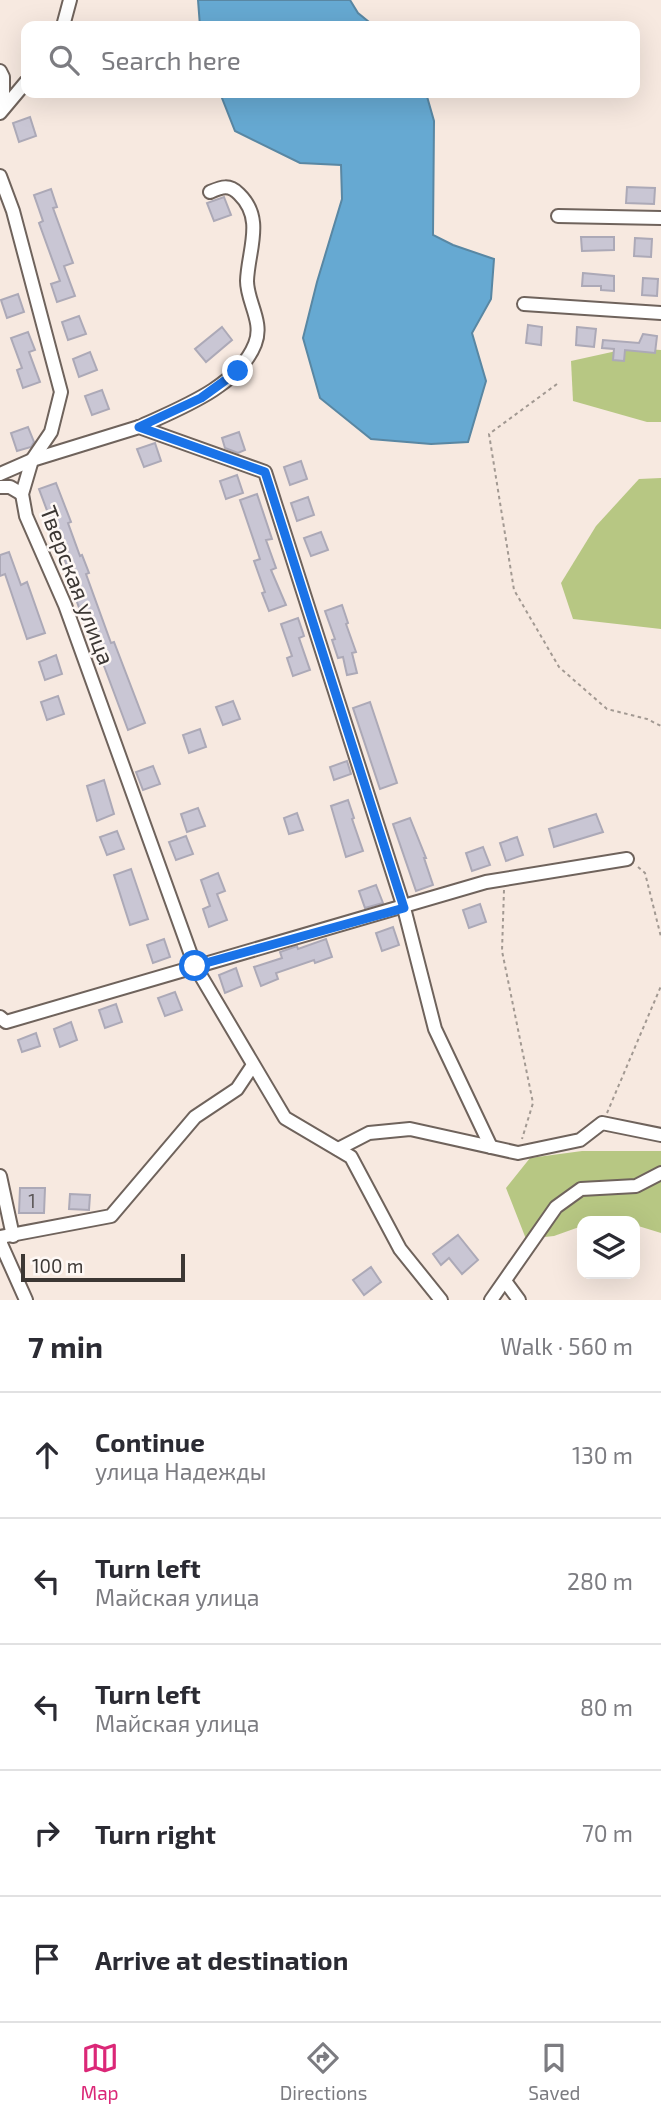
<!DOCTYPE html>
<meta charset="utf-8">
<style>
:root{--surface:#fff;--page:#f7f7f7;--text:#2b2b33;--muted:#7c7c81;--line:#e1e1e2;--accent:#db2777}
body{margin:0;font-family:"Exo 2",sans-serif;background:var(--page);color:var(--text)}
.controls{position:absolute;right:21px;bottom:21px;display:grid;overflow:hidden;border-radius:14px;box-shadow:0 7px 28px #0002}
.controls button{width:63px;height:63px;display:grid;place-items:center;padding:0;border:0;border-bottom:2px solid var(--line);background:var(--surface);color:var(--text);font:35px sans-serif}
.scale{position:absolute;left:21px;bottom:18px;width:164px;box-sizing:border-box;padding-left:7px;border:4px solid #3c3734;border-top:0;font-size:19px;line-height:24px;white-space:nowrap;color:#3c3734;-webkit-text-stroke:5px #fef8f5;paint-order:stroke}
.stop{position:absolute;width:21px;height:21px;margin:-16px;border:5px solid #1a73e8;border-radius:50%;background:#fff}
.stop.end{background:#1a73e8;border-color:#fff;box-shadow:0 2px 7px #0008}
.list{margin:0;padding:0;list-style:none}
h2{display:flex;justify-content:space-between;align-items:center;height:91px;margin:0;padding:0 28px;font-size:30px}
h2 small{font-size:23px;font-weight:400;color:var(--muted)}
.list li{display:grid;grid-template-columns:46px 1fr auto;gap:21px;align-items:center;box-sizing:border-box;height:126px;padding:0 28px;border-top:2px solid var(--line)}
.list b{display:block;font-size:26px;white-space:nowrap}
.list p{margin:0;font-size:23px;white-space:nowrap;color:var(--muted)}
.list em{font-size:23px;font-style:normal;color:var(--muted)}
.icon{flex:none;width:38px;height:38px;fill:none;stroke:currentColor;stroke-width:2;stroke-linecap:round;stroke-linejoin:round}
.map{position:relative;flex:none;width:661px;height:1300px;overflow:hidden}
.search{position:absolute;background:var(--surface);box-shadow:0 7px 28px #0002;left:21px;right:21px;top:21px;height:77px;display:flex;align-items:center;gap:18px;box-sizing:border-box;padding:0 24px;border-radius:14px;color:var(--muted);font-size:26px}
.sheet{height:721px;background:var(--surface)}
nav{display:flex;justify-content:space-around;align-items:center;box-sizing:border-box;height:98px;border-top:2px solid var(--line);background:var(--surface);font-size:19px;color:var(--muted)}
nav a{display:grid;justify-items:center;gap:4px}
nav .on{color:var(--accent)}
.map>svg:first-child{display:block}
.forest{fill:#b7c783}
.water{fill:#66a9d2;stroke:#5987a3;stroke-width:2}
.building{fill:#c9c6d4;stroke:#aca9b7;stroke-width:2}
.lines{fill:none;stroke-linecap:round;stroke-linejoin:round}
.minor-casing{stroke:#6f635c;stroke-width:16}
.path{stroke:#a29992;stroke-width:2;stroke-dasharray:3.5 3.5;stroke-linecap:butt}
.minor{stroke:#fff;stroke-width:12}
.route{stroke:#1a73e8;stroke-width:9}
.labels{text-anchor:middle;dominant-baseline:central;stroke-width:5;stroke-linejoin:round;paint-order:stroke}
.number-label{font-size:19px;fill:#5f5b5c}
.street-label{font-size:23px;fill:#3c3734;stroke:#fef8f5}
</style>
<div class="map">
<svg width="661" height="1300" viewBox="0 0 661 1300">
<rect width="100%" height="100%" fill="#f7e9e0"/>
<g class="forest">
<path d="M630 348 661 350V422H647L573 401 571 361Z"/>
<path d="M661 478V629L573 619 561 583 596 526 639 479Z"/>
<path d="M582 1151H661V1233L635 1225V1221C625 1221 614 1217 606 1218 597 1219 591 1221 582 1221V1226L554 1236 526 1239 506 1188 530 1158Z"/>
</g>
<g class="water">
<path d="M198 0H350L358 13 374 26H200Z"/>
<path d="M220 93H426L434 121 433 235 453 245 494 259 491 299 472 333 486 381 468 442 431 444 371 439 320 398 303 338 317 282 342 199 341 165 300 163 235 131Z"/>
</g>
<g class="building">
<path d="M30 117 36 136 19 142 13 123Z"/>
<path d="M627 187 655 188 654 204 626 203Z"/>
<path d="M51 189 57 207 53 208 73 263 64 266 75 296 57 302 51 284 60 281 39 223 43 221 34 195Z"/>
<path d="M224 197 231 215 214 221 207 203Z"/>
<path d="M581 237H614V250L582 251Z"/>
<path d="M635 238 652 239 651 257 634 256Z"/>
<path d="M583 273 614 276V291L601 290V286H582Z"/>
<path d="M643 278 658 279 657 296 642 295Z"/>
<path d="M18 294 24 312 7 318 1 300Z"/>
<path d="M79 316 86 334 68 340 62 322Z"/>
<path d="M528 325 542 327 541 345 526 343Z"/>
<path d="M222 327 232 340 206 362 195 349Z"/>
<path d="M577 327 596 329 594 347 576 345Z"/>
<path d="M28 332 35 350 29 352 40 382 23 388 17 370 22 368 11 338Z"/>
<path d="M643 334 657 336 655 353 625 350 624 361 613 360 614 349 602 348 603 340 639 343Z"/>
<path d="M90 352 97 370 79 377 73 359Z"/>
<path d="M102 390 109 409 92 415 85 396Z"/>
<path d="M28 427 34 442 31 447 17 451 11 433Z"/>
<path d="M239 432 245 450 238 453 225 448 222 438Z"/>
<path d="M155 443 161 461 144 467 137 449Z"/>
<path d="M301 461 307 479 290 485 284 467Z"/>
<path d="M237 475 243 493 226 499 220 481Z"/>
<path d="M56 483 71 522 68 523 80 556 82 555 89 573 86 574 111 643 114 642 145 723 128 730 92 634 89 635 73 591 76 590 61 550 59 551 52 533 55 532 39 489Z"/>
<path d="M257 494 272 539 266 540 276 568 271 570 286 605 269 611 262 593 265 592 254 561 260 559 240 500Z"/>
<path d="M308 497 314 515 297 521 291 503Z"/>
<path d="M321 532 328 550 311 556 304 538Z"/>
<path d="M9 552 21 585 27 582 45 633 27 639 5 574 0 576V555Z"/>
<path d="M342 605 348 623 346 624 356 652 352 653 357 673 347 675 343 657 338 658 332 640 335 639 325 611Z"/>
<path d="M298 618 304 636 299 638 310 670 293 676 287 658 292 656 281 624Z"/>
<path d="M56 655 62 674 45 680 39 662Z"/>
<path d="M58 696 64 714 47 720 41 702Z"/>
<path d="M233 701 240 719 223 725 216 707Z"/>
<path d="M370 702 397 783 380 789 353 708Z"/>
<path d="M200 729 206 747 189 753 183 735Z"/>
<path d="M347 761 351 774 334 780 330 767Z"/>
<path d="M153 766 160 784 143 790 136 772Z"/>
<path d="M104 780 114 814 97 821 87 786Z"/>
<path d="M348 800 354 818 352 819 363 851 346 857 331 806Z"/>
<path d="M198 808 205 826 187 832 181 814Z"/>
<path d="M297 813 303 830 289 834 284 818Z"/>
<path d="M596 814 603 832 554 847 549 829Z"/>
<path d="M410 818 426 858H424L433 885 416 891 393 824Z"/>
<path d="M117 831 124 849 107 855 100 837Z"/>
<path d="M186 836 193 854 176 860 169 842Z"/>
<path d="M517 837 523 855 506 861 500 843Z"/>
<path d="M483 847 490 865 472 871 466 853Z"/>
<path d="M131 869 148 919 130 925 114 875Z"/>
<path d="M218 873 225 891 217 894 227 920 209 927 203 909 210 906 201 880Z"/>
<path d="M376 885 383 903 365 908 359 891Z"/>
<path d="M480 904 486 922 469 928 463 910Z"/>
<path d="M393 927 399 945 382 951 376 933Z"/>
<path d="M164 939 170 957 153 963 147 945Z"/>
<path d="M326 939 332 957 315 963 314 960 276 973 278 979 261 986 254 967 282 958 280 952 297 946 298 949Z"/>
<path d="M236 968 242 986 225 993 219 975Z"/>
<path d="M175 992 182 1010 165 1016 158 998Z"/>
<path d="M116 1004 122 1022 105 1028 99 1010Z"/>
<path d="M71 1022 77 1040 60 1047 54 1029Z"/>
<path d="M36 1033 40 1046 22 1052 18 1040Z"/>
<path d="M20 1188H45L44 1213H19Z"/>
<path d="M70 1194 90 1195 89 1210 69 1209Z"/>
<path d="M458 1235 478 1260 462 1274 449 1258 441 1265 433 1254Z"/>
<path d="M371 1267 381 1282 364 1295 353 1280Z"/>
</g>
<g class="lines">
<g class="minor-casing">
<g id="minor">
<path d="M63 26 70 0"/>
<path d="M0 71 3 77V108"/>
<path d="M0 113 26 82"/>
<path d="M0 176 13 211 61 392 51 432 32 460 22 494 26 516 65 605 195 966 285 1118 351 1157 400 1249 441 1300"/>
<path d="M558 216 661 218"/>
<path d="M524 304 661 313"/>
<path d="M139 427C178 409 238 387 255 344 264 322 247 302 247 281 248 250 265 219 239 194 229 184 222 187 210 192"/>
<path d="M0 474 32 460 139 427 265 472 404 908 435 1029 491 1147"/>
<path d="M0 487H10L22 494"/>
<path d="M0 1017 6 1022 486 882 627 859"/>
<path d="M338 1149 369 1133 410 1129 518 1153 580 1140 602 1123 661 1135"/>
<path d="M0 1176 13 1236"/>
<path d="M0 1237 111 1216 195 1117 237 1089 253 1065"/>
<path d="M1 1237V1244L26 1300"/>
<path d="M505 1281 519 1300"/>
<path d="M491 1300 556 1207 581 1189 636 1186 661 1173"/>
</g>
</g>
<g class="path">
<path d="M557 384 489 434 514 590 559 667 607 709 647 719 661 726"/>
<path d="M638 867 645 873 661 937"/>
<path d="M504 890 502 951 533 1103 522 1139"/>
<path d="M607 1113 661 986"/>
</g>
<use href="#minor" class="minor"/>
</g>
<g class="lines">
<path class="route" d="M195 966 404 908 265 472 139 427 201 398 238 371"/>
</g>
<g class="labels">
<g class="number-label">
<text x="32" y="1200">1</text>
</g>
<g class="street-label">
<text transform="translate(78 585) rotate(69)">Тверская улица</text>
</g>
</g>
</svg>
<div class="controls">
<button><svg class="icon" aria-label="layers" viewBox="0 0 24 24"><path d="M12 4l9 5-9 5-9-5zM3 14l9 5 9-5"/></svg></button>
</div>
<div class="scale">100 m</div>
<div class="stop" style="left:195px;top:966px"></div>
<div class="stop end" style="left:238px;top:371px"></div>
<div class="search"><svg class="icon" aria-label="search" viewBox="0 0 24 24"><circle cx="10" cy="10" r="6"/><path d="M15 15l6 6"/></svg>Search here</div>
</div>
<section class="sheet">
<h2>7 min<small>Walk · 560 m</small></h2>
<ul class="list">
<li><svg class="icon" aria-label="ahead" viewBox="0 0 24 24"><path d="M12 20V5M6 11l6-6 6 6"/></svg><div><b>Continue</b><p>улица Надежды</p></div><em>130 m</em></li>
<li><svg class="icon" aria-label="left" viewBox="0 0 24 24"><path d="M17 20v-9H6M10 6l-5 5 5 5"/></svg><div><b>Turn left</b><p>Майская улица</p></div><em>280 m</em></li>
<li><svg class="icon" aria-label="left" viewBox="0 0 24 24"><path d="M17 20v-9H6M10 6l-5 5 5 5"/></svg><div><b>Turn left</b><p>Майская улица</p></div><em>80 m</em></li>
<li><svg class="icon" aria-label="right" viewBox="0 0 24 24"><path d="M7 20v-9h11M14 6l5 5-5 5"/></svg><div><b>Turn right</b></div><em>70 m</em></li>
<li><svg class="icon" aria-label="arrive" viewBox="0 0 24 24"><path d="M6 21V4h12l-3 4 3 4H6"/></svg><div><b>Arrive at destination</b></div></li>
</ul>
</section>
<nav>
<a class="on"><svg class="icon" aria-label="map" viewBox="0 0 24 24"><path d="M3 6l6-2 6 2 6-2v14l-6 2-6-2-6 2zM9 4v14M15 6v14"/></svg>Map</a>
<a><svg class="icon" aria-label="directions" viewBox="0 0 24 24"><path d="M12 3l9 9-9 9-9-9zM9 14v-3h6M13 9l2 2-2 2"/></svg>Directions</a>
<a><svg class="icon" aria-label="saved" viewBox="0 0 24 24"><path d="M7 4h10v16l-5-4-5 4z"/></svg>Saved</a>
</nav>
